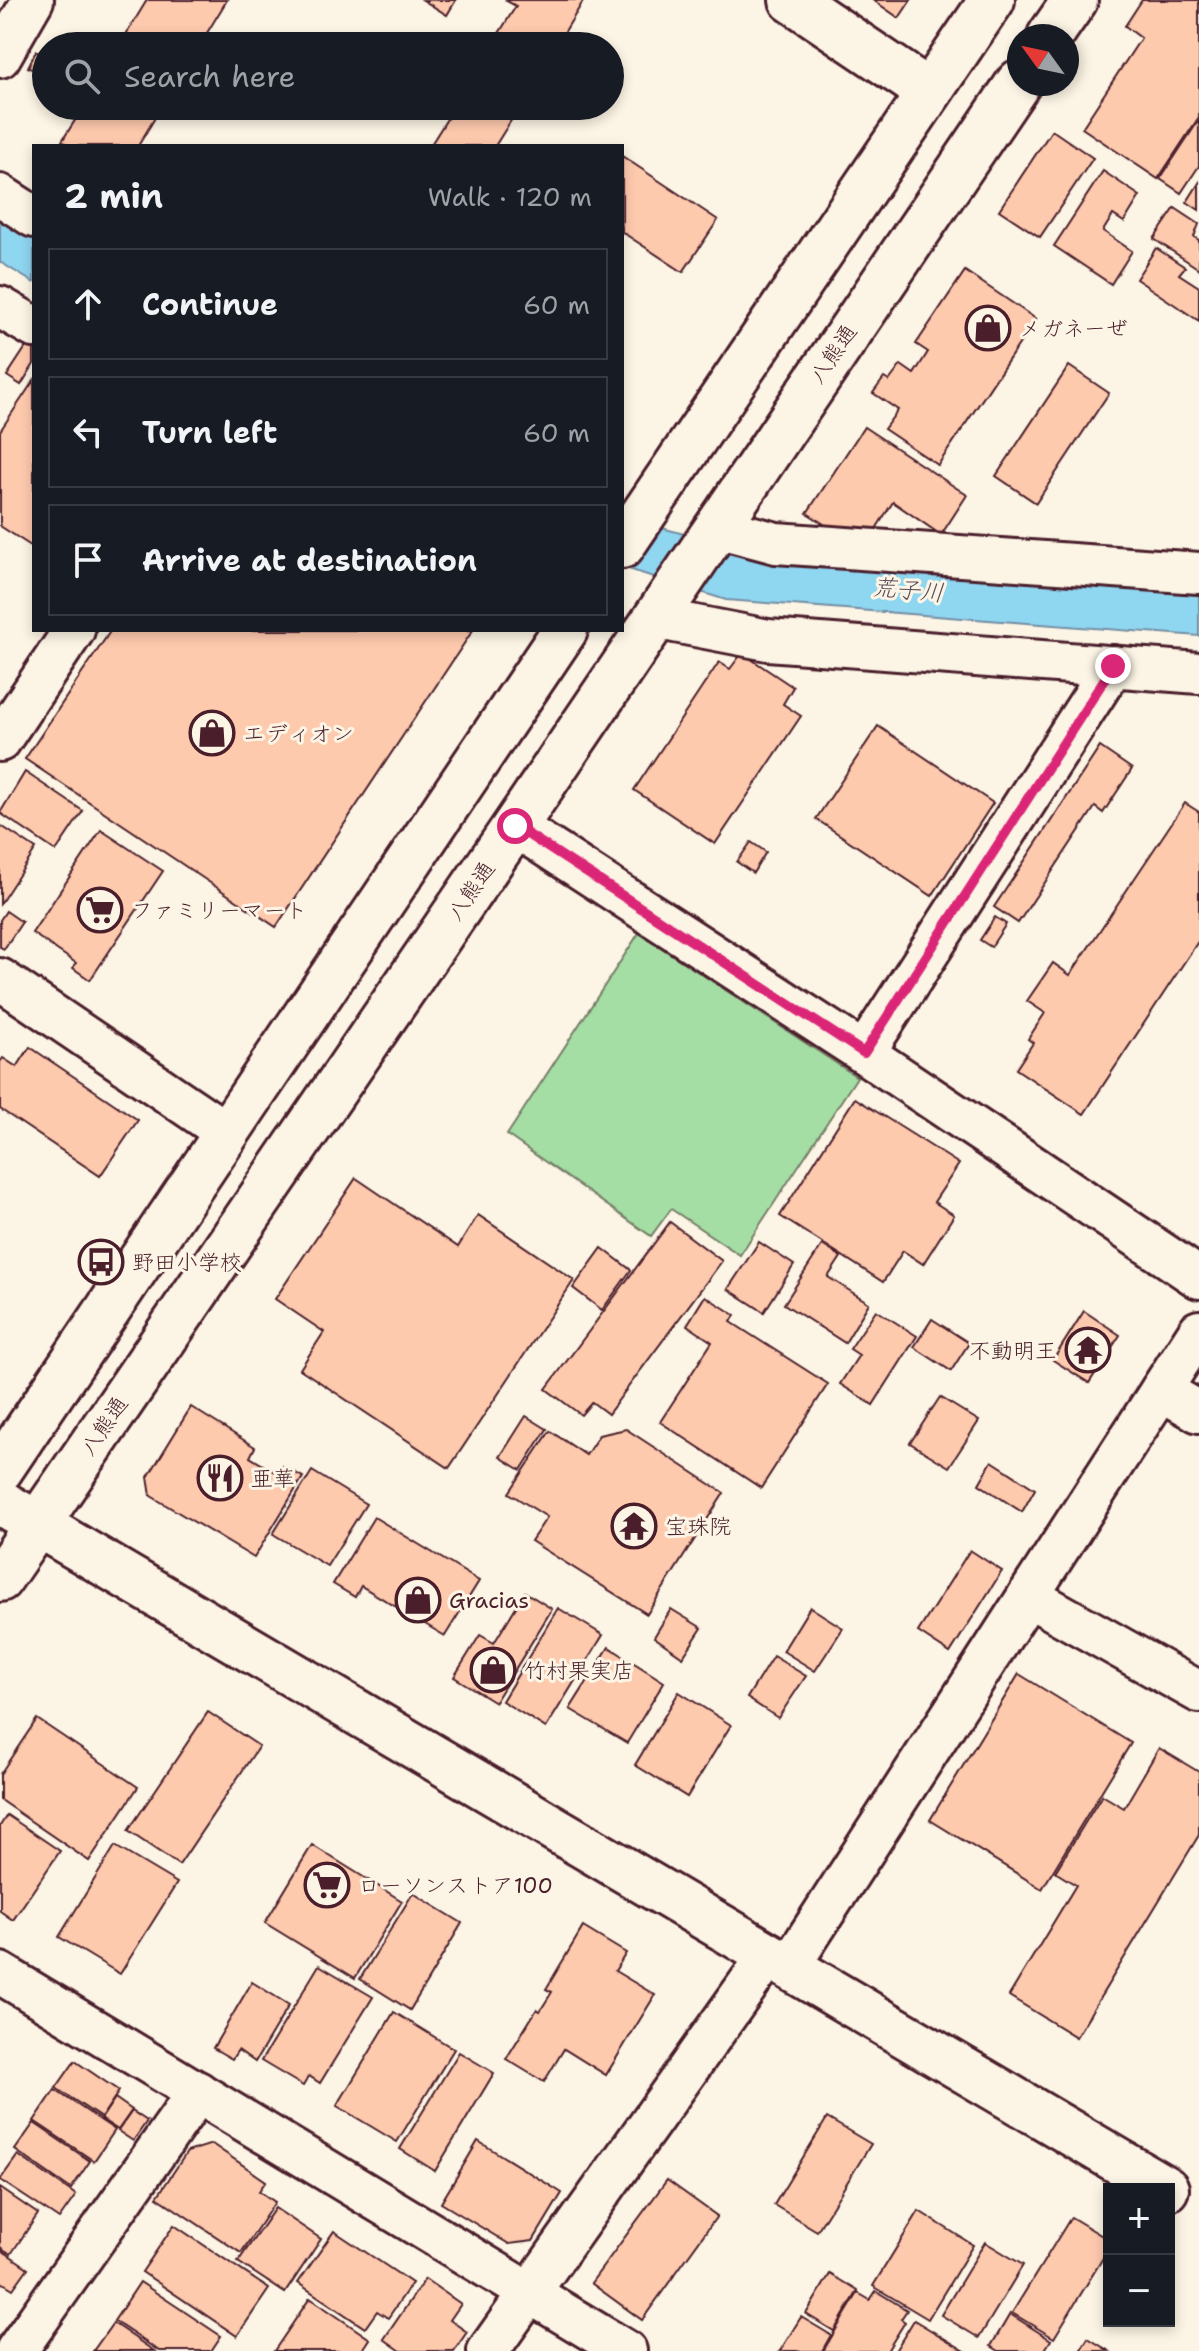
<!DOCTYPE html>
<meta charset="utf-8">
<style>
:root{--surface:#171b24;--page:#242831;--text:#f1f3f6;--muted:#9ea1a6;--line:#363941}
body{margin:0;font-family:"Shantell Sans","Klee One",sans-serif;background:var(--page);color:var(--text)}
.controls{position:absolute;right:24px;bottom:24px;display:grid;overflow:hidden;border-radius:0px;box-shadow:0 4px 12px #0003}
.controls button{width:72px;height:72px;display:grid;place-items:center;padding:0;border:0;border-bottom:2px solid var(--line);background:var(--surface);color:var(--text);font:40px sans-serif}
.compass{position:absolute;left:1007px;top:24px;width:72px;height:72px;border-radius:50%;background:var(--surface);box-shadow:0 4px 12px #0003;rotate:303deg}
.stop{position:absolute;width:24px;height:24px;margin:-18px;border:6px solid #db2777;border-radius:50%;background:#fff}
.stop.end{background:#db2777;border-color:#fff;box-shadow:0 2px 8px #0008}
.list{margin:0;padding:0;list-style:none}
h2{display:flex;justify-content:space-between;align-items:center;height:104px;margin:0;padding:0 32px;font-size:34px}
h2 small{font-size:26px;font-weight:400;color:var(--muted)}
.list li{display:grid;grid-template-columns:52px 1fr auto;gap:24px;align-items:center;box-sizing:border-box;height:112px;margin:0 16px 16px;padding:0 16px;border:2px solid var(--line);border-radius:0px}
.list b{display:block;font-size:30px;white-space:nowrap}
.list em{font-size:26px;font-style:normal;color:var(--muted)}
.icon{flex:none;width:44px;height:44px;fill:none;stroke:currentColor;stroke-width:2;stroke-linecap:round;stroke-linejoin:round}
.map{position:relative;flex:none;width:1199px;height:2351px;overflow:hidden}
.search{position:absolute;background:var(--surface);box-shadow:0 4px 12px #0003;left:32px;top:32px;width:592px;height:88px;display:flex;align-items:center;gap:20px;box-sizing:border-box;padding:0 28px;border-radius:44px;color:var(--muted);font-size:30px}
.panel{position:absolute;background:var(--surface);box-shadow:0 4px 12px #0003;left:32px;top:144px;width:592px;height:488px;border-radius:0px}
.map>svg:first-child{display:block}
.green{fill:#a4dea4;stroke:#777e68;stroke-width:2}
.water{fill:#8fd6f1;stroke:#738da2;stroke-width:2}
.building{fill:#fecaae;stroke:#4a1f2b;stroke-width:2}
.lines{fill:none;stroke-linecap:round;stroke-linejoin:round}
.street-casing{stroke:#4a1f2b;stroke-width:46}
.secondary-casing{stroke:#4a1f2b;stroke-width:50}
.primary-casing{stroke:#4a1f2b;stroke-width:50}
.street{stroke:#fcf5e5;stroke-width:40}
.secondary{stroke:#fcf5e5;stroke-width:44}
.primary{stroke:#fcf5e5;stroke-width:44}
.route{stroke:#db2777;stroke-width:10}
.labels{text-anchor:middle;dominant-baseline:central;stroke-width:6;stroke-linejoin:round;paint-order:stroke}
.poi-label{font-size:22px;fill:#4a1f2b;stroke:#fcf5e5;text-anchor:start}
.street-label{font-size:22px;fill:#4a1f2b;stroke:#fcf5e5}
.water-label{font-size:24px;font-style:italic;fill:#5b4d5c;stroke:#fcf5e5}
</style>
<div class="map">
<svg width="1199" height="2351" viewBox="0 0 1199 2351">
<rect width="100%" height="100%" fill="#fcf5e5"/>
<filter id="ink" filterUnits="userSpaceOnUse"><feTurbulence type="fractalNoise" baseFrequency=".0125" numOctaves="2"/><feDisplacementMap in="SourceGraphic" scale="16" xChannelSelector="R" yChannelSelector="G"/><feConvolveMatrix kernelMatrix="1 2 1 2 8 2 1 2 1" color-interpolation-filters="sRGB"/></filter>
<g filter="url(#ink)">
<path class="green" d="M639 933 857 1077 740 1255 671 1209 651 1236 507 1135Z"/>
<g class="water">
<path d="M0 210 34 231V283L0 262Z"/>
<path d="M622 517 764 556 1199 595V636L726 600 622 567Z"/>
</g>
<g class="building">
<path d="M147 0H227L199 46H119Z"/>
<path d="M423 0H456L447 15Z"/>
<path d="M505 0H584L556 46H491L516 6Z"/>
<path d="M873 0H911L899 18Z"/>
<path d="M1142 0H1199V117L1158 179 1082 128 1141 38 1125 26Z"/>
<path d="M36 51 46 56V77L28 67Z"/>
<path d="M66 106H162L138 146H71L62 141 79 114Z"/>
<path d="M455 106H520L495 146H430Z"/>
<path d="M1199 120V166L1181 193 1160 179Z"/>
<path d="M1052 130 1093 158 1040 237 999 210Z"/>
<path d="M622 156 718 220 683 272 622 232Z"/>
<path d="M1103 171 1140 196 1124 222 1113 215 1103 231 1132 251 1111 284 1054 246Z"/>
<path d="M1199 183V210L1187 202Z"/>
<path d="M1175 208 1199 224 1194 237 1199 240V269L1154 239Z"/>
<path d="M1156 248 1185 267 1179 274 1199 287V321L1136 279Z"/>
<path d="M965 271 1036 319 938 465 884 429 898 410 873 393 884 378 889 381 901 365 914 374 928 352 916 344Z"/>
<path d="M28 344 34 348V364L21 385 7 376Z"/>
<path d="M1069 366 1109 393 1036 503 996 476Z"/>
<path d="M34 380V548L0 526V431Z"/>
<path d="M864 427 967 495 941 535 893 502 874 532 827 526 807 513Z"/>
<path d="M111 630H473L276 927 25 759Z"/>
<path d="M742 653 793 687 783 704 801 716 715 844 634 790 719 662 730 669Z"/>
<path d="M878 726 993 803 932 896 816 819Z"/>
<path d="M1100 747 1132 769 1103 813 1095 807 1018 923 994 907Z"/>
<path d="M25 772 83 811 56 851 0 813Z"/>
<path d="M1185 803 1199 812V940L1084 1114 1016 1069 1033 1043 1028 1039 1045 1013 1027 1001 1053 963 1070 975Z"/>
<path d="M0 825 36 849 0 904Z"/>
<path d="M101 830 163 871 90 980 73 968 76 963 32 933Z"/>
<path d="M751 842 766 852 753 873 737 862Z"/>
<path d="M6 911 22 922 4 949 0 947V920Z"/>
<path d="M995 917 1006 924 991 947 980 940Z"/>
<path d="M30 1047 138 1120 100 1176 0 1109V1062L3 1058 17 1067Z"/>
<path d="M855 1098 959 1164 934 1202 954 1215 923 1264 903 1251 883 1282 780 1216Z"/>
<path d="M356 1178 458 1247 478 1215 574 1280 449 1468 300 1369 324 1332 275 1299Z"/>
<path d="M670 1222 722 1261 608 1414 592 1402 581 1415 546 1389Z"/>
<path d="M759 1242 794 1265 764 1312 728 1289Z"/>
<path d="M822 1245 841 1257 828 1277 869 1303 845 1343 784 1304Z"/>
<path d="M602 1248 631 1270 602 1310 573 1288Z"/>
<path d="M705 1296 735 1315 731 1322 828 1384 761 1488 660 1422 712 1342 687 1325Z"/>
<path d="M876 1310 917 1336 873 1405 840 1384 859 1355 850 1349Z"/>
<path d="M1084 1311 1120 1335 1089 1383 1053 1360Z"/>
<path d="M932 1319 969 1343 951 1371 914 1347Z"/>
<path d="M940 1397 979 1421 949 1467 910 1443Z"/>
<path d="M191 1407 255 1447 250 1457 278 1474 283 1466 303 1477 254 1558 151 1496 148 1477Z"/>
<path d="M526 1416 547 1429 521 1470 500 1457Z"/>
<path d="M626 1429 724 1493 647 1614 531 1541 547 1517 509 1493 550 1431 586 1455 599 1435Z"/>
<path d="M992 1461 1035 1489 1022 1512 979 1484Z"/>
<path d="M312 1471 366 1504 327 1566 273 1534Z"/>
<path d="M374 1517 479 1581 445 1636 361 1586 355 1597 333 1584Z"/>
<path d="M970 1550 1002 1571 950 1653 918 1632Z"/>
<path d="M525 1592 552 1609 495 1702 454 1677 480 1635 494 1643Z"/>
<path d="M810 1607 843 1628 815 1671 783 1651Z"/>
<path d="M558 1608 603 1635 546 1728 502 1701Z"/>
<path d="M671 1609 702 1628 683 1657 654 1637Z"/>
<path d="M609 1647 664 1682 627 1743 570 1709Z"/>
<path d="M773 1656 806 1676 778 1718 747 1698Z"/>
<path d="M1019 1674 1131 1743 1042 1889 930 1820Z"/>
<path d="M679 1692 731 1725 687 1797 635 1765Z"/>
<path d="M208 1712 259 1746 179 1865 128 1831Z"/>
<path d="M37 1719 138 1787 89 1861 0 1800V1774Z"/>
<path d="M1159 1748 1199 1772V1835L1076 2037 1009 1996 1076 1885 1055 1872 1102 1795 1124 1808Z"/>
<path d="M7 1815 60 1851 13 1920 0 1911V1826Z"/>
<path d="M312 1845 402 1901 355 1978 265 1923Z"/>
<path d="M115 1846 177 1883 120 1974 59 1937Z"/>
<path d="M413 1893 462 1923 410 2010 360 1979Z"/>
<path d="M583 1927 626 1953 615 1971 655 1995 606 2075 564 2049 544 2082 506 2059 537 2009 540 2011 552 1992 546 1989Z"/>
<path d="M319 1965 373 1997 320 2083 309 2076 303 2086 261 2061Z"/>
<path d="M252 1982 289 2005 255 2062 238 2050 232 2059 213 2048Z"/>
<path d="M394 2012 454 2049 397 2142 337 2106Z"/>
<path d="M459 2052 494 2073 435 2171 400 2149Z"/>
<path d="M75 2061 119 2091 101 2118 56 2088Z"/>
<path d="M55 2090 115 2130 94 2161 34 2121Z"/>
<path d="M115 2098 132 2110 118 2130 101 2119Z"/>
<path d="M132 2111 147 2121 133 2141 118 2131Z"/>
<path d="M827 2118 871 2144 817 2231 774 2205Z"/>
<path d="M34 2123 90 2161 71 2189 15 2150Z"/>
<path d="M478 2141 562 2193 533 2241 509 2244 441 2203Z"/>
<path d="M212 2144 266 2181 259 2191 275 2202 241 2253 157 2197 187 2152Z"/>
<path d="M18 2155 76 2195 59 2219 0 2180Z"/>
<path d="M667 2180 717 2216 642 2320 591 2283Z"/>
<path d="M0 2188 38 2214 11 2254 0 2247Z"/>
<path d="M275 2208 321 2239 285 2293 238 2262Z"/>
<path d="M919 2211 973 2245 928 2319 873 2286Z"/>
<path d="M1071 2217 1109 2240V2248L1054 2338 1012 2313Z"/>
<path d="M174 2225 269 2289 237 2336 142 2272Z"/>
<path d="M334 2231 412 2283 388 2318 377 2311 365 2328 298 2283Z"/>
<path d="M985 2242 1023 2265 979 2338 941 2315Z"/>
<path d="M0 2249 28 2268 13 2289 0 2281Z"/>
<path d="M830 2274 858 2291 834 2331 806 2314Z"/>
<path d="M425 2279 461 2304 450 2320 467 2332 454 2351H401L384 2339Z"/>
<path d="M140 2282 221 2336 211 2351H159L114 2321Z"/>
<path d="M876 2291 907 2310 901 2319 905 2322 887 2351H823L858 2293 870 2300Z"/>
<path d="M310 2298 370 2339 362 2351H274Z"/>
<path d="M1010 2314 1051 2340 1044 2351H999L991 2346Z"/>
<path d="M801 2317 831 2335 822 2351H780Z"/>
<path d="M914 2320 965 2351H895Z"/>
<path d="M113 2323 154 2351H93Z"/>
<path d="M1088 2338 1109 2351H1080Z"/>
</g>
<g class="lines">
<g class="street-casing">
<g id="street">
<path d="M0 57 33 0"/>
<path d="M0 195 34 217"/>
<path d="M0 307 34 327"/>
<path d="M716 527 776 543 1199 573"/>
<path d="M654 618 768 640 1199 673"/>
<path d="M0 741 74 630"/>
<path d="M515 826 864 1053 1199 1278"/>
<path d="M0 979 227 1133"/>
<path d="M864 1053 1113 666"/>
<path d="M1161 1390 1199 1412"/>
<path d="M1028 1596 1199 1692"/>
<path d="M789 1967 1199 1331"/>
<path d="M0 1973 626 2351"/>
<path d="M16 2351 198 2092"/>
<path d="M488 2351 769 1955"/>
</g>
</g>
<g class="secondary-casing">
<g id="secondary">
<path d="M792 0 929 92"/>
<path d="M0 1502 1166 2189"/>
</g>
</g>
<g class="primary-casing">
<g id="primary">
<path d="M1050 36 1075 0"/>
<path d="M622 546 992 0"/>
<path d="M0 1470 565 630"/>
<path d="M0 1579 515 826 1019 82"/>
</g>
</g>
<use href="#street" class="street"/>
<use href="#secondary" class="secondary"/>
<use href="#primary" class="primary"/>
</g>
</g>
<g class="lines" filter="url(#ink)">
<path class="route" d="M515 826 864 1053 1113 666"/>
</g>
<defs>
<g id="shop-ring" transform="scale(2.3)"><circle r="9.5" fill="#fcf5e5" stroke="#4a1f2b" stroke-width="1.5"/><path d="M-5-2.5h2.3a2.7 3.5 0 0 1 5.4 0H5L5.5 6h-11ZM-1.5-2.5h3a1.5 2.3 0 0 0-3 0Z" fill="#4a1f2b"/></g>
<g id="supermarket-ring" transform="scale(2.3)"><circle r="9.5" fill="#fcf5e5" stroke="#4a1f2b" stroke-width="1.5"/><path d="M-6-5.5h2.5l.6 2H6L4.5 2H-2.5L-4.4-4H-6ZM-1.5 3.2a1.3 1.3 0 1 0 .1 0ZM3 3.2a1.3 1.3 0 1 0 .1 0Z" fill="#4a1f2b"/></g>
<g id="bus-ring" transform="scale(2.3)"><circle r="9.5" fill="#fcf5e5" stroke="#4a1f2b" stroke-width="1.5"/><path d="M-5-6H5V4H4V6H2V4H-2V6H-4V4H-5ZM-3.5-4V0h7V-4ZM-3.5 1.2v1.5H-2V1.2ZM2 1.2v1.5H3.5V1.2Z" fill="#4a1f2b"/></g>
<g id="temple-ring" transform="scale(2.3)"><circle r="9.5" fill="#fcf5e5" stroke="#4a1f2b" stroke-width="1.5"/><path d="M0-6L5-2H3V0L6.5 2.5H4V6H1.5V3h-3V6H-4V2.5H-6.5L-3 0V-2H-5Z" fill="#4a1f2b"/></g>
<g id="restaurant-ring" transform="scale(2.3)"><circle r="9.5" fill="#fcf5e5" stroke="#4a1f2b" stroke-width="1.5"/><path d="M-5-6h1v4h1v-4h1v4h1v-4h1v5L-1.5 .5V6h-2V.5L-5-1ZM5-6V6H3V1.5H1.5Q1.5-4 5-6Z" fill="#4a1f2b"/></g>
</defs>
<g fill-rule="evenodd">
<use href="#shop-ring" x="988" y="328"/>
<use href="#shop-ring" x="212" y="733"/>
<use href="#supermarket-ring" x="100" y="910"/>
<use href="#bus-ring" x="101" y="1262"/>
<use href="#temple-ring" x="1088" y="1350"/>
<use href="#restaurant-ring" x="220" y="1478"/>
<use href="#temple-ring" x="634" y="1526"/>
<use href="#shop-ring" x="418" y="1600"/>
<use href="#shop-ring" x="493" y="1670"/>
<use href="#supermarket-ring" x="327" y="1885"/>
</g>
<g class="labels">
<g class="poi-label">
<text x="1019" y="328">メガネーぜ</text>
<text x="243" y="733">エディオン</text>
<text x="131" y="910">ファミリーマート</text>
<text x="132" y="1262">野田小学校</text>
<text x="1057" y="1350" text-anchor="end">不動明王</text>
<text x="251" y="1478">亜華</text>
<text x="665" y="1526">宝珠院</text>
<text x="449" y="1600">Gracias</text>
<text x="524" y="1670">竹村果実店</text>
<text x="358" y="1885">ローソンストア100</text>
</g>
<g class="street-label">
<text transform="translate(833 354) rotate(-56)">八熊通</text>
<text transform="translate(471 891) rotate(-56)">八熊通</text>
<text transform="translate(104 1426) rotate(-56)">八熊通</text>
</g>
<g class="water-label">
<text transform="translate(908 590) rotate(5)">荒子川</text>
</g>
</g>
</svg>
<div class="controls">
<button>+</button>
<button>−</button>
</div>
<svg class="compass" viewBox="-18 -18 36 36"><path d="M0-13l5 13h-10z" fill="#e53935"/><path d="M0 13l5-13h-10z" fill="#9ea1a6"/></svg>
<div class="stop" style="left:515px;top:826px"></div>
<div class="stop end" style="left:1113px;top:666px"></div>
<div class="search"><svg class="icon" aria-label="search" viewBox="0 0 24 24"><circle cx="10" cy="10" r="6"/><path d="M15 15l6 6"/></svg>Search here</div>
<section class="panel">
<h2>2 min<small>Walk · 120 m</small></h2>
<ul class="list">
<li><svg class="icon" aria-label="ahead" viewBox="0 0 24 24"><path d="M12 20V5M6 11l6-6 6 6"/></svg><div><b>Continue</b></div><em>60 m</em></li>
<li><svg class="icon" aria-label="left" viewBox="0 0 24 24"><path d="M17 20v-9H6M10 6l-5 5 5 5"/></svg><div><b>Turn left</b></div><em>60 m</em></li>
<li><svg class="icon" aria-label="arrive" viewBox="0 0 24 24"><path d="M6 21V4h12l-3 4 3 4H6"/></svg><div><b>Arrive at destination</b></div></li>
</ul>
</section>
</div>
